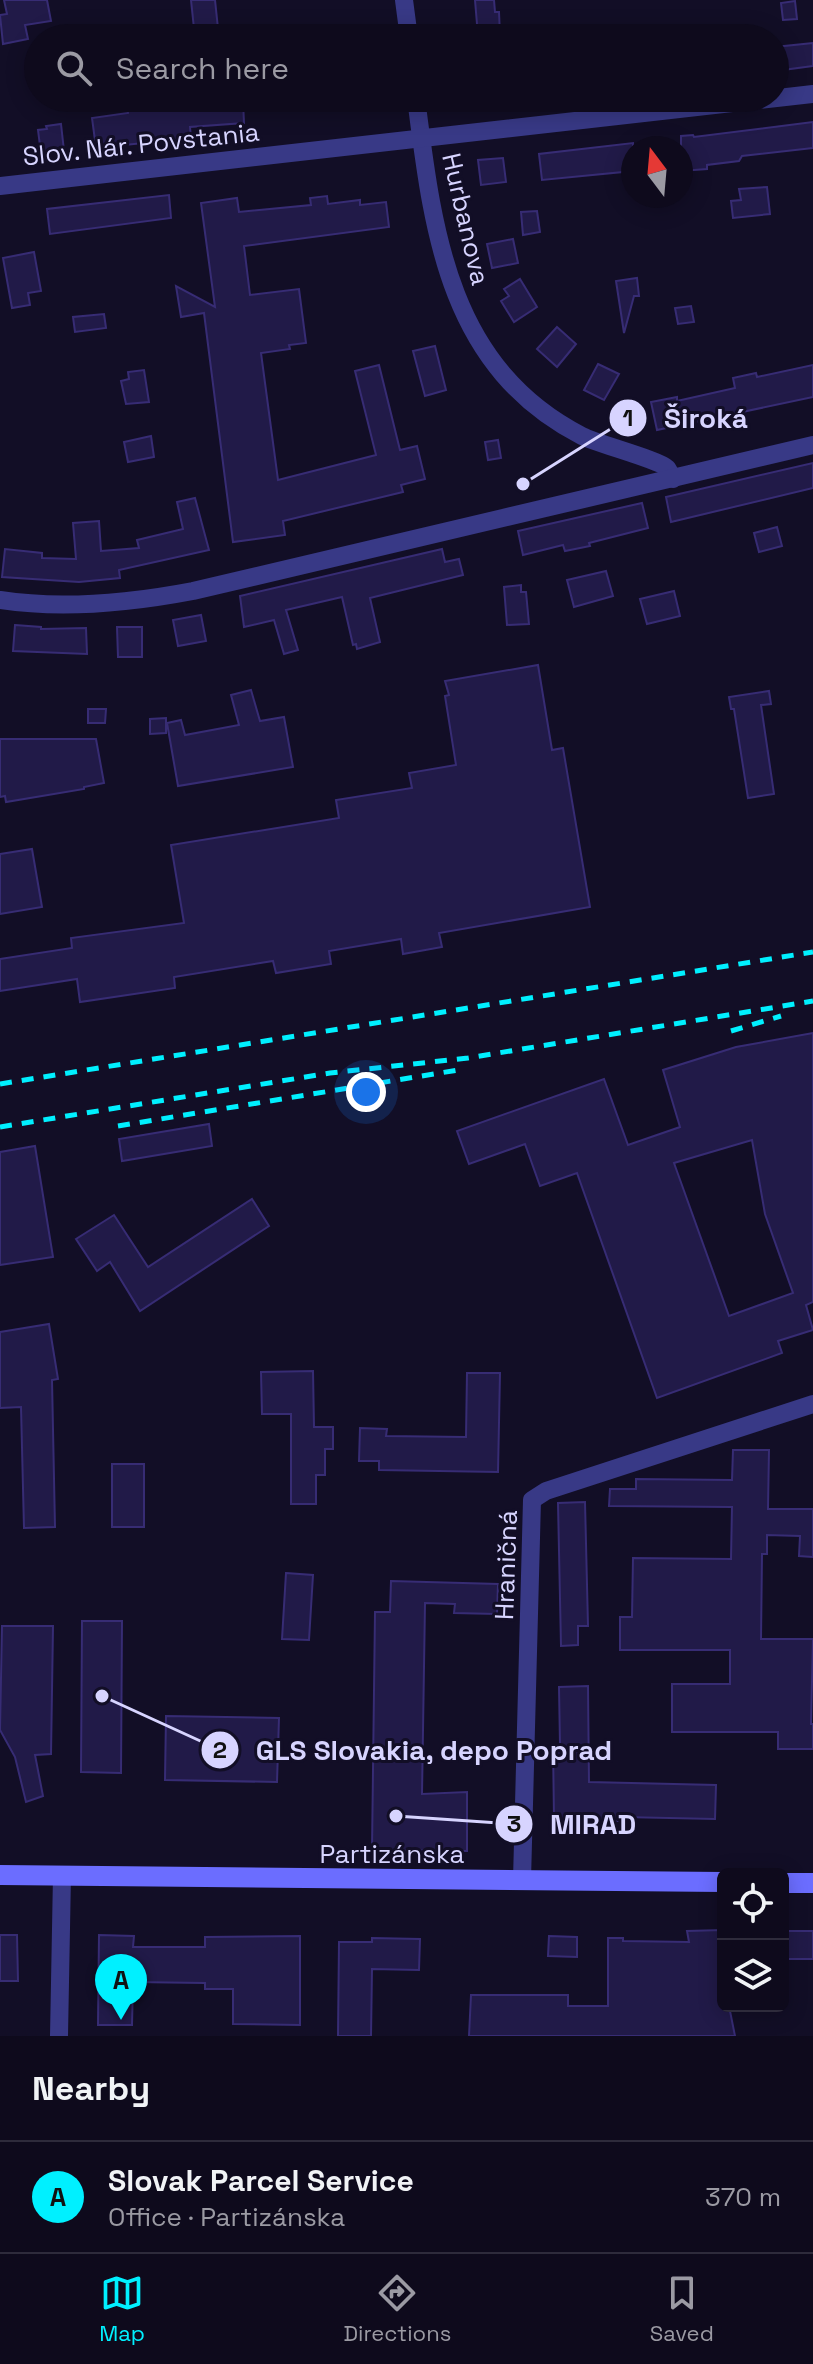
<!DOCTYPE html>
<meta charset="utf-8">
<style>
:root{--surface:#0e0a1c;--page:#1c1829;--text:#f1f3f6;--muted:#9b9aa3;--line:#2e2b3b;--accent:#00f0ff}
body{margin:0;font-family:"Space Grotesk",sans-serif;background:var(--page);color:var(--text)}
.controls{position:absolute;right:24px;bottom:24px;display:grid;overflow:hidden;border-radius:12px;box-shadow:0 4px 20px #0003}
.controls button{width:72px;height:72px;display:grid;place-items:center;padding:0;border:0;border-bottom:2px solid var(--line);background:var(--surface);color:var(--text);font:40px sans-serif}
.compass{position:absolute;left:621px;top:136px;width:72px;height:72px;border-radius:50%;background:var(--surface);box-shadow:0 4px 20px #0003;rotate:344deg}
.you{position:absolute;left:366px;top:1092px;width:28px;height:28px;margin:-20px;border:6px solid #fff;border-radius:50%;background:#1a73e8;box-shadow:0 0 0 12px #1a73e833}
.badge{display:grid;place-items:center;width:52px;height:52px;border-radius:50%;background:var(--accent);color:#111;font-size:26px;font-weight:700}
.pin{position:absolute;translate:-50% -66px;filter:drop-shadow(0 2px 4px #0008)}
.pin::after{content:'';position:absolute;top:42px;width:28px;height:24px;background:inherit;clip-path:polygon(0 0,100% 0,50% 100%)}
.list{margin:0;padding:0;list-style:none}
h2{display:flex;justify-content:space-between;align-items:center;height:104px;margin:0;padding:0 32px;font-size:34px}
h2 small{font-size:26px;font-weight:400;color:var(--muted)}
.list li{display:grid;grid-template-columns:52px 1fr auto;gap:24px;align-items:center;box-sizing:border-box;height:112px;padding:0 32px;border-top:2px solid var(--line)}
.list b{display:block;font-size:30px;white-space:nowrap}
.list p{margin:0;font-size:26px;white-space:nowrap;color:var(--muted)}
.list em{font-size:26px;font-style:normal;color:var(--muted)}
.icon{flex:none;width:44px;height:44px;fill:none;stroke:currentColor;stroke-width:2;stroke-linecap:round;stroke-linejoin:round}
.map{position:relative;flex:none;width:813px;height:2036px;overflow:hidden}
.search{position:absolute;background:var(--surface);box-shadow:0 4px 20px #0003;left:24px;right:24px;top:24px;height:88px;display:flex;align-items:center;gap:20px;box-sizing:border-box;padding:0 28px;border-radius:44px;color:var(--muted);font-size:30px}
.sheet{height:216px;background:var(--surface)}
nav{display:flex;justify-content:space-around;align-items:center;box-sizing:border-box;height:112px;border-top:2px solid var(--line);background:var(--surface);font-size:22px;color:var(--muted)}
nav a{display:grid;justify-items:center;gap:4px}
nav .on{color:var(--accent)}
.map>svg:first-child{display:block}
.building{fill:#211a48;stroke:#372c74;stroke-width:2;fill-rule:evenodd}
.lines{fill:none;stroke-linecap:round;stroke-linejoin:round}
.street{stroke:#383986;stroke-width:18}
.secondary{stroke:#6b6dff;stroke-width:20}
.rail{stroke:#00f0ff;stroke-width:5;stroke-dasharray:12 10;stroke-linecap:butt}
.labels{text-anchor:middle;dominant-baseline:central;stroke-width:6;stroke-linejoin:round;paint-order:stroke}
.street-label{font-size:26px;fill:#d7d4ff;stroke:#120e26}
.leader{fill:none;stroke:#d7d4ff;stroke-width:3}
.callout-dot{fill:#d7d4ff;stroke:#120e26;stroke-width:3}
.mark-label{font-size:24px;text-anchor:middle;font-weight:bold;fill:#111}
.callout-label{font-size:28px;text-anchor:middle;font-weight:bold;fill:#d7d4ff;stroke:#120e26;stroke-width:6;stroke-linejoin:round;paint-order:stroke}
</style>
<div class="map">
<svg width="813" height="2036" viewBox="0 0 813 2036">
<rect width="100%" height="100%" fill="#120e26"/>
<g class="building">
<path d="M4 0H47L51 21 25 25 28 39 3 44 0 15 7 14Z"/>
<path d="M191 0H215L219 38H195Z"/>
<path d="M475 0H494L495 12H499L500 35 478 36Z"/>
<path d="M795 1 797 19 783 20 781 3Z"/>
<path d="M813 43V66L775 71V47Z"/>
<path d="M126 98H146L148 110 187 106V109L243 101 244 123 190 127 191 138 96 148 92 118 128 113Z"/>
<path d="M813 122V148L742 156 739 161 707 165V169L681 171V136L693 135 694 137Z"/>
<path d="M61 124 64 151 41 154 38 130 47 129 46 126Z"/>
<path d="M633 143V171L542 180 539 154Z"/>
<path d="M503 158 506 182 481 185 478 160Z"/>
<path d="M767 187 770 214 733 218 731 201 741 200 739 189Z"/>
<path d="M169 195 171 218 50 234 47 209Z"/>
<path d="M327 196 328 204 360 200V205L386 202 389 227 244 246 250 295 299 289 306 343 289 345 290 349 261 353 278 480 376 455 355 371 379 365 400 450 417 446 425 479 401 485 403 492 283 521 285 535 233 542 204 313 181 317 176 286 215 307 201 203 237 198 239 212 311 205 310 198Z"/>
<path d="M537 211 540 232 523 235 521 212Z"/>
<path d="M513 239 518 263 492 268 487 244Z"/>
<path d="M34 252 41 291 28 293 30 305 12 308 3 258Z"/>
<path d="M637 278 639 296H634L624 333 616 281Z"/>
<path d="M520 279 537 307 514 322 501 301 509 296 504 289Z"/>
<path d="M691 306 694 322 678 324 675 308Z"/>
<path d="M104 314 106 328 75 332 73 317Z"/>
<path d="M557 327 576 344 557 367 537 349Z"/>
<path d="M435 346 446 390 425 396 413 351Z"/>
<path d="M598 364 619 374 604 400 584 390Z"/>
<path d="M813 365V397L657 430 651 402 677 397V401L735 388 733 378 756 373 757 377Z"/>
<path d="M144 370 149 402 126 404 121 381 129 379 128 372Z"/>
<path d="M151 436 154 457 128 462 124 442Z"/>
<path d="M498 440 501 458 488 460 485 442Z"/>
<path d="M813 463V488L671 522 666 497Z"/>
<path d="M195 498 209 550 119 570 120 578 79 582 2 577 5 549 42 553V558L76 559 73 523 99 521 101 551 139 548 137 540 183 529 177 502Z"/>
<path d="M642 503 648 528 589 543 590 546 565 551 563 545 523 555 518 531Z"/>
<path d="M777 527 782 546 759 552 754 533Z"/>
<path d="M442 549 445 562 459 559 463 575 370 598 380 642 357 649 356 644 353 645 342 597 286 610 298 650 284 654 274 620 244 627 240 596Z"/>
<path d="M606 571 613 596 574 607 567 580Z"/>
<path d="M521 585V592H526L529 624 507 625 504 587Z"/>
<path d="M674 591 680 616 647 624 640 599Z"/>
<path d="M201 615 206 641 178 646 173 620Z"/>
<path d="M15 625 41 627V629L86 628 87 654 13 651Z"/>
<path d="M117 627H142V657H118Z"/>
<path d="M538 665 552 750 563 748 590 907 439 933 442 947 403 954 401 939 329 951 331 964 276 973 273 961 174 977 175 988 80 1002 77 979 0 991V959L72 948 71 938 184 923 171 845 339 818 336 800 412 788 409 773 456 765 445 696 449 695 445 681Z"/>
<path d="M251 690 260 721 284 717 293 767 178 786 167 723 181 720 185 735 239 725 231 695Z"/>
<path d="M769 691 771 704 761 705 774 794 748 798 734 709H731L729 697Z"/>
<path d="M88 709H106L105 723H88Z"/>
<path d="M166 718V733L150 734V719Z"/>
<path d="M0 739H96L104 783 84 787V789L6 802 5 796 0 797Z"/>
<path d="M32 849 42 907 0 914V854Z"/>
<path d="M813 1033V1302L806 1305 813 1330 778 1341 782 1353 657 1398 577 1173 540 1186 525 1144 469 1164 457 1131 604 1079 628 1145 680 1127 663 1070 736 1047ZM752 1140 765 1214 793 1293 729 1316 674 1163Z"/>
<path d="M209 1124 212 1146 122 1161 119 1139Z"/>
<path d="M35 1146 53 1257 0 1265V1152Z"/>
<path d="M252 1199 269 1226 140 1311 110 1262 97 1271 76 1239 114 1215 148 1267Z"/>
<path d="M49 1324 58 1379 52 1380 55 1527 24 1528 21 1407 0 1408V1332Z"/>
<path d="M313 1371 314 1427H333V1449H325V1475H316V1504H291V1414H262L261 1372Z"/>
<path d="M467 1373H500L498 1472 379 1470V1461H359L360 1428 387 1429 386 1436 466 1437Z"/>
<path d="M733 1450H769L768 1509H813V1557L799 1556 800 1536 767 1535V1554H762L761 1639H813L811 1724H813V1749H778V1732H672V1684H730V1650H620V1617H632L633 1558 731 1559 732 1507 609 1506 610 1489H636V1479L732 1480Z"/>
<rect x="112" y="1464" width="32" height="63"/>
<path d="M585 1502 588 1626H578V1645L561 1646 558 1503Z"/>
<path d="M286 1573 313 1575 309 1640 282 1639Z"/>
<path d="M391 1581 498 1584 497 1614 454 1613 455 1604 425 1603 422 1794 467 1792V1851L372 1850 375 1612H390Z"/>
<path d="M82 1621H122L121 1773 81 1772Z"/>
<path d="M2 1626H53L51 1754 35 1755 43 1796 26 1802 15 1757 0 1730Z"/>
<path d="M588 1686 589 1782 716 1785 715 1819 623 1817V1821H597V1818L554 1819 553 1745H560L559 1687Z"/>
<path d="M166 1716 279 1718 277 1782 165 1780Z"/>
<path d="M723 1930V1957H719L723 1975V2006H729L735 2036H469L471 1995H568V2006H608V1938H623V1941L689 1942 687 1931Z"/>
<rect x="783" y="1931" width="30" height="28"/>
<path d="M0 1935H17L18 1981H0Z"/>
<path d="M99 1935 134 1936 133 1947H205V1937L300 1936V2025L233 2024V1989H205V1983L133 1982 132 2025H98Z"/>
<path d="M549 1936 577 1937V1957L548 1956Z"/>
<path d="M372 1938 420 1939 419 1970 372 1969 371 2036H338L339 1942H372Z"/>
</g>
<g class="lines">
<g class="street">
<path d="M404 0 409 38"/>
<path d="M416 98C433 232 448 367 582 436 598 444 659 460 667 468 669 471 671 475 673 479"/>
<path d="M0 186 813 94"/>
<path d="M0 600C64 610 130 603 193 591L813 445"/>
<path d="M522 1880 532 1500 546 1491 813 1404"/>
<path d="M59 2036 62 1875"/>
</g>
<g class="secondary">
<path d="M0 1875 723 1882"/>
<path d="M783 1883H813"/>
</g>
<g class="rail">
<path d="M731 1031 781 1016"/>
<path d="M0 1084 813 952"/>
<path d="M118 1126 458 1070"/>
<path d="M0 1127 330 1073 468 1058 813 1001"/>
</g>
</g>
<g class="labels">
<g class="street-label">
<text transform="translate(141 144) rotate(-6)">Slov. Nár. Povstania</text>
<text transform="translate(466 219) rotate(77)">Hurbanova</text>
<text transform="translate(506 1565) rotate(-88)">Hraničná</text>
<text x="392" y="1854">Partizánska</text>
</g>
</g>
<path class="leader" d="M523 484L628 418M102 1696L220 1750M396 1816L514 1824"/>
<g class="callout-dot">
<circle cx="523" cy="484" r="8"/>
<circle cx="102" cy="1696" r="8"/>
<circle cx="396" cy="1816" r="8"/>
<circle cx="628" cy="418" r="20"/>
<circle cx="220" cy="1750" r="20"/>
<circle cx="514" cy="1824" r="20"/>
</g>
<g class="mark-label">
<text x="628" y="426">1</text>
<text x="220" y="1758">2</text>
<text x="514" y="1832">3</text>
</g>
<g class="callout-label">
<text x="706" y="428">Široká</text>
<text x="434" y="1760">GLS Slovakia, depo Poprad</text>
<text x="593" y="1834">MIRAD</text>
</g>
</svg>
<div class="controls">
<button><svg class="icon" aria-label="locate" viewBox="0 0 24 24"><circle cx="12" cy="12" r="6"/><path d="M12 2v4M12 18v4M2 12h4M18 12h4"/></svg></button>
<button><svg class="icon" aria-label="layers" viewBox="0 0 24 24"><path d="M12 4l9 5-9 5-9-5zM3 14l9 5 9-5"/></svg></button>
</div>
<svg class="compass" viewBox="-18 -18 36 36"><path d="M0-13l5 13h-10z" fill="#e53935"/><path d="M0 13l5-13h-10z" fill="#9b9aa3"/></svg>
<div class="you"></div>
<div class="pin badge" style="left:121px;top:2020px">A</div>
<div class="search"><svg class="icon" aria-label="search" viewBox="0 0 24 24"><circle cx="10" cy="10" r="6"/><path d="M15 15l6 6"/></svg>Search here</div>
</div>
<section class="sheet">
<h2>Nearby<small></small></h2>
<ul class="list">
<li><span class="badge">A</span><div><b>Slovak Parcel Service</b><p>Office · Partizánska</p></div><em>370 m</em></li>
</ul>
</section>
<nav>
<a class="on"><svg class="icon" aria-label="map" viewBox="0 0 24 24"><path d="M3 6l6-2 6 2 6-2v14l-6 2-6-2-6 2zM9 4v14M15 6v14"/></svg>Map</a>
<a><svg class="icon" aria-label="directions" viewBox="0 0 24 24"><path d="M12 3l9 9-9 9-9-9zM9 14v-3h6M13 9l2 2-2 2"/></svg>Directions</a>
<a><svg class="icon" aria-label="saved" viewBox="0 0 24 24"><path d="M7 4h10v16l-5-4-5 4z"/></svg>Saved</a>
</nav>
